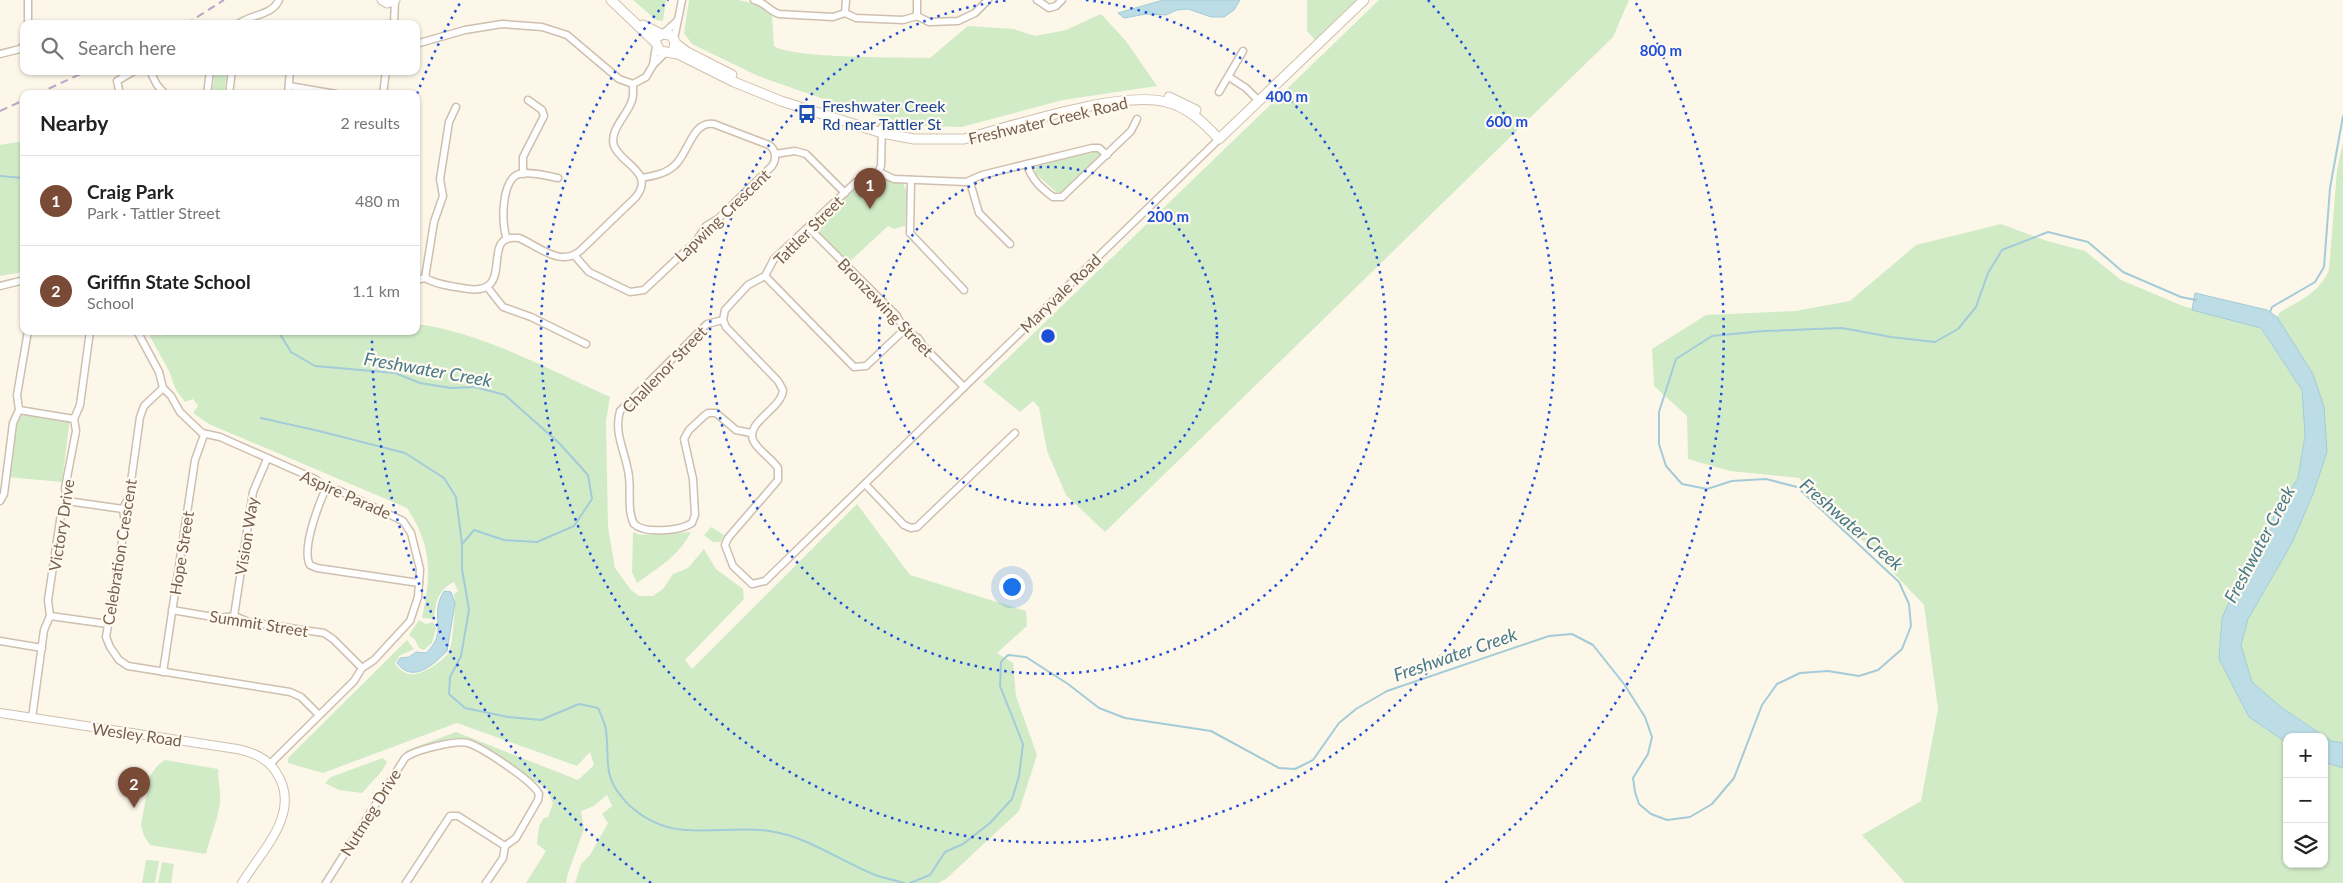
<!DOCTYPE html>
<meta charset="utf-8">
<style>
:root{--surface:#fff;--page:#f6f6f6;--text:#222;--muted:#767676;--line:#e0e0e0;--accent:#794b37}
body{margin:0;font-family:Lato,sans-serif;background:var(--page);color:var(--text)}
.controls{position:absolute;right:15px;bottom:15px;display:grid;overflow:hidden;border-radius:10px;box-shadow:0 1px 4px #0004}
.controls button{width:45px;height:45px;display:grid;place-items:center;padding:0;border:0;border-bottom:1px solid var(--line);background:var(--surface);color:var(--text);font:25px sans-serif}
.you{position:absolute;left:1011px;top:586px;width:18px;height:18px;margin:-12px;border:4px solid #fff;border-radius:50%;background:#1a73e8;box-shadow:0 0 0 8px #1a73e833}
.badge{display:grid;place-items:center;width:32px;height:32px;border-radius:50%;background:var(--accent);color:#fff;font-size:16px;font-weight:700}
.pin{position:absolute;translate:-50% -41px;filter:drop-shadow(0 1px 2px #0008)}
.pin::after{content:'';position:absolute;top:26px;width:18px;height:15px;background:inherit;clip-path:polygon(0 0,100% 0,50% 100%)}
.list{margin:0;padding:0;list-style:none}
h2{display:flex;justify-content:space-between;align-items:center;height:65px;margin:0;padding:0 20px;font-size:21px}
h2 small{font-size:16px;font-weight:400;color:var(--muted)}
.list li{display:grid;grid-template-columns:32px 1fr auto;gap:15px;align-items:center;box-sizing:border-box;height:90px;padding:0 20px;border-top:1px solid var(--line)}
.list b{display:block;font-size:19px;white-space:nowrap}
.list p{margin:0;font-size:16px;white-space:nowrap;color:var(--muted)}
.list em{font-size:16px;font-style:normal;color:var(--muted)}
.icon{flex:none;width:28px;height:28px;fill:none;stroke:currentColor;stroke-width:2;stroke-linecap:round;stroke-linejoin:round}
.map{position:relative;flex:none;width:2343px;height:883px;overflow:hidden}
.search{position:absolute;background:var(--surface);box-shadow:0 1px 4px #0004;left:20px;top:20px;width:400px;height:55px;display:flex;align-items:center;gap:12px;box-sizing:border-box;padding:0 18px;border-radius:10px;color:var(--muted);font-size:19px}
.panel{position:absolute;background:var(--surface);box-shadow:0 1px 4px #0004;left:20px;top:90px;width:400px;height:245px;border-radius:10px}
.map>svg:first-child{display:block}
.green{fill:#d2ebc7}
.water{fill:#bddde6;stroke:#a3cbd8}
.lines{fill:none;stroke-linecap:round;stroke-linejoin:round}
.stream{stroke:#a3cbd8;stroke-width:2}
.minor-casing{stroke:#cfbfae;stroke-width:9}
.tertiary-casing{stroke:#cfbfae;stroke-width:10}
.secondary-casing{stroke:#d2c0ac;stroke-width:11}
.minor{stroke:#fff;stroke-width:6}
.tertiary{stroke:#fff;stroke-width:8}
.secondary{stroke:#fff;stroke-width:9}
.rail{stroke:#bba6c7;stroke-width:2;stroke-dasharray:8 5;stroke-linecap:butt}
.ring{fill:none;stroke:#1d4ed8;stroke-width:2.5;stroke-dasharray:2.5 5}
.labels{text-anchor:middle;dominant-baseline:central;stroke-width:4.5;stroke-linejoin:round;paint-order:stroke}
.transit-label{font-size:16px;fill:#164399;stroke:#fffaf0;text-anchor:start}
.street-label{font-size:16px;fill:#775f4c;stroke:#fffaf0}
.water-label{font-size:18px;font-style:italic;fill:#46798a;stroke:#fffaf0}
.centre{fill:#1d4ed8;stroke:#fffaf0;stroke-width:2.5}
.ring-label{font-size:15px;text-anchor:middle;font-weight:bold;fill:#1d4ed8;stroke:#fffaf0;stroke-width:4.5;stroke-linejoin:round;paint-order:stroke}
</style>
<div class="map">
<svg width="2343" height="883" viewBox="0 0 2343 883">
<rect width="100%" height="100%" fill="#fcf7e9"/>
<g class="green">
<path d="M633 0H666L663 21 656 20Z"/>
<path d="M689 0H738L761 5 772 15 774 46C793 59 902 57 930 58L968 26 1014 29 1035 36 1066 30 1101 14 1126 41 1157 86 1063 100 962 127 916 126 852 109 758 76 692 44 684 33Z"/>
<path d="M1307 0H1357L1316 41 1307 31Z"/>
<path d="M1379 0H1629L1613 37 1105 532 1066 495 1047 451 1039 407 1033 401 1020 412 983 382Z"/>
<path d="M215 71H227L224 94H212Z"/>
<path d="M24 141V272L0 276V145Z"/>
<path d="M2343 143V743L2331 741 2281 707 2252 682 2241 645 2248 619 2292 543 2313 494V375L2277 317 2280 312C2301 300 2319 293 2329 270L2337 170Z"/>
<path d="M1094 149H1101L1102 155 1064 192H1056L1035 173 1036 165Z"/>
<path d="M880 176 903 183 907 192 905 226 894 229 888 226 848 263 818 231 817 226 860 181 873 180Z"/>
<path d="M2001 224 2047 241 2085 251 2121 280 2183 306 2261 328 2302 390 2305 434 2298 478 2249 556 2222 618 2219 659 2249 717 2287 743V864H2324V762L2343 768V883H1905L1862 835 1921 801 1938 709 1924 605 1830 506 1799 478 1730 471 1688 459 1687 416 1654 386 1652 349 1706 315 1795 311 1850 301 1916 245Z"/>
<path d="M416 324C479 331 552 371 610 397L606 421 608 527 615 568 631 590 639 596H653L663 589 673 574 688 568 704 549 716 569 743 589 744 599 685 660 692 669 857 504 910 575 1026 611 1027 626 997 653 1013 663 1016 696 1037 755 1019 811 946 879 938 883H575L581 864 590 855 608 823 602 814 612 806 607 795 594 806 581 811 584 829 568 873 566 883H526L546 851 537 844 539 826 544 818 548 817 553 803 546 788 473 745 458 740 407 754 405 751 456 732 578 780 594 765 590 752 577 766 457 723 323 773 288 763V758L407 640 414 649 399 656 395 664C408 680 419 675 435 665 439 662 446 657 449 652 453 643 456 603 454 594L458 591 454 582C437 590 436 602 434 619L422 618C431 575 433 547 407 508L209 424 193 413 198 406 193 399 185 402 176 390 169 371 147 331H158L161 336 169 331H416Z"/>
<path d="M18 412 70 418 62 482 7 477 15 416Z"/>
<path d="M711 527 724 535 721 542H713L704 535Z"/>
<path d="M633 532 640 535 691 532C679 556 658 568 637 583L632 572Z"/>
<path d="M419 620 426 624 433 622 436 628 432 643 424 650 419 648 415 640 409 635Z"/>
<path d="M383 758 387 762 382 771 362 793 339 790 325 783 331 777Z"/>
<path d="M165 760 218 769C218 780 221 793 220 804 217 822 210 837 206 854L150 845 144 836 141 825 150 776 157 766Z"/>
<path d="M146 860 159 861 155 883H142Z"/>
<path d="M162 862 174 864 171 883H158Z"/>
</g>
<g class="water">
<path d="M1163 0H1240L1234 10 1224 17H1211L1188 9 1177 10 1166 15 1146 14 1124 18 1118 13Z"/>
<path d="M2195 293 2267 310 2277 317 2313 374 2324 407 2327 452 2313 494 2292 543 2248 619 2241 645 2252 682 2281 707 2331 741 2343 743V768L2324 762V737H2287V743L2249 717 2219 659 2222 618 2249 556 2298 478 2305 435 2302 390 2261 328 2192 310Z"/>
<path d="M444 591 451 592 455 603 447 651C433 665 413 684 397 663L400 658 409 657 416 652 426 653C450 630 428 617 444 591Z"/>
</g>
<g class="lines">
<g class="stream">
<path d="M0 176 24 178"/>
<path d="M2270 312 2272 307 2315 282 2324 267 2330 188 2343 116"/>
<path d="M278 331 291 352 315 366 395 373 420 383 451 388 475 387 505 395 559 443 588 475 592 499 574 526 537 542 504 540 474 530 463 543"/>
<path d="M261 418 319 431 405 453 444 478 456 497 462 544V569L469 610 461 656 450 677 449 694 465 708 508 717 541 720 579 704 598 708C601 715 605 723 606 730 610 761 601 777 628 804 672 846 715 824 769 831 807 836 840 861 875 875 884 878 894 880 904 883"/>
<path d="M910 883 930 875 945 852 963 844 990 823 1012 799 1019 776 1023 744 1000 686 1001 662 1008 655 1026 657 1068 684 1099 708 1125 718 1211 731 1279 768 1295 769 1313 760 1339 723 1356 709 1387 691 1549 636 1572 634 1593 645 1624 684 1645 717 1652 737 1648 754 1633 778 1635 792 1639 804 1651 814 1667 820 1690 817 1712 804 1734 778 1762 705 1777 684 1800 673 1828 671 1859 676 1878 670 1902 649 1911 626 1909 604 1899 582 1797 487 1766 479 1732 481 1707 489 1682 484 1666 466 1659 444V412L1676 359 1712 336 1764 331 1842 328 1891 337 1935 342 1958 329 1976 307 1988 273 2002 250 2048 232 2088 242 2123 272 2181 297 2196 300"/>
</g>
<g class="minor-casing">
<g id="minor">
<path d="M754 0C765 2 769 11 779 14L833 17 845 13 856 18 903 20 917 16 929 22 958 21 975 13 988 0"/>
<path d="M1037 0 1049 8 1056 6 1062 0"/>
<path d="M845 13 846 0"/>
<path d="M917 16V0"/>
<path d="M28 24V0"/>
<path d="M238 24C251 14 272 16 279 0"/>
<path d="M394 24 395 0"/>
<path d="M664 33 677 21"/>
<path d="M674 39 682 0"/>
<path d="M416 44 465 30 502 24 542 27 567 35 619 79 633 84 646 77 653 65 665 53"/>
<path d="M0 54 20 49 24 45"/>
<path d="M653 65 656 46"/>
<path d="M150 71 157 85 165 94"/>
<path d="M1229 77 1246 88 1259 101"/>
<path d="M289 86 336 94"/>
<path d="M1219 92 1243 51"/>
<path d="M120 94 117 81 134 71"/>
<path d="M207 94 210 71"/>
<path d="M229 94 232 71"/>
<path d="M288 94 290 71"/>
<path d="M383 94 386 71"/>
<path d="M882 127 881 166 877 175 856 182 774 259 765 276 748 285 725 310 723 320 726 327 778 381 783 390C782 409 743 423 754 442 760 452 771 458 778 468V480L728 538 725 545 733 566 752 584 765 581 1219 139"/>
<path d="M775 154 795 151 806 154 845 193"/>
<path d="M1027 164C1031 179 1041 188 1053 197H1062L1131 131 1137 119"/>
<path d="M879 172 894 179 966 182 982 175 1092 148H1099L1107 155"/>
<path d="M523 174V157L544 116 542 110 528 100"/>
<path d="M911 180 910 233 964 290"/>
<path d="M970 182 979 213 1010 244"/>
<path d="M809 228 897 316 904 330 918 338 924 347 964 387"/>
<path d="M507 239C501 225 501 180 519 174 530 171 547 176 558 178"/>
<path d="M575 256 589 272 630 292 644 290 697 240 706 226 719 218 772 166C777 159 776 150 769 145L714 124C692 120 688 155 674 166 665 174 653 176 641 178"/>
<path d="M765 276 854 367 866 366 904 330"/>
<path d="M425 278 434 222 443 196 440 179 449 122 456 107"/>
<path d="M416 280 425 278C436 284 449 286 462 288 521 300 476 232 519 238 540 247 561 268 581 250L636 197C655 172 622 165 614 146 609 131 626 116 631 103 634 97 633 91 633 84"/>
<path d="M0 286 24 280"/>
<path d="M488 288 503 307 531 317 586 344"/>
<path d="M723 320 707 324 620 411C613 434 627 455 629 477 631 492 627 511 634 524 645 534 680 531 692 523L695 515 693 479 684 439 689 430 704 416 708 413H716L736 430 751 433"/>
<path d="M137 331 159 372 163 388 171 396 180 412 202 433 220 437 315 479 326 488 340 491 403 521 411 533 420 569 418 597 410 621 374 660 362 668 354 681 270 764"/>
<path d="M163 388 144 406 140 417 129 496 123 509 125 524 106 637 110 647 119 660 128 666 290 692 301 697 319 715"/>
<path d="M19 410 74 419"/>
<path d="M865 484 904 525 911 528 917 527 1015 433"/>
<path d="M326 488C319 504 301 549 310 565L317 568 419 583"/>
<path d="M0 501 4 494 13 423 19 410 17 395 28 331"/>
<path d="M67 501 123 509"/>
<path d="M172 610 219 618 234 616 249 622 324 633 333 639 362 668"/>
<path d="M50 616 108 624"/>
<path d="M234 616 253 492 267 459"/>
<path d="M0 641 42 648"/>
<path d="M163 672 195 460 204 435"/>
<path d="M32 718 44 630 50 616 48 600 61 514 67 501 65 488 76 431 74 419 80 405 90 331"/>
<path d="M326 883 405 758C414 750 456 740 468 743 483 748 533 781 539 794L538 800 516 838 505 846 503 858 486 883"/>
<path d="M406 883 450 816H458L505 846"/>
</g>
</g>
<g class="tertiary-casing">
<path id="tertiary" d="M0 713 237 749C253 752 267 758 276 772 303 812 262 850 242 883"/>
</g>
<g class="secondary-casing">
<g id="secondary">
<path d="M382 0 387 3 395 0"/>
<path d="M611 0 656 43 660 51 678 54 734 82 781 101 882 133 914 139H964C1013 126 1121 90 1166 102 1188 107 1204 123 1219 139L1364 0"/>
<path d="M643 25 661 34"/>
<path d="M658 37 662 34 670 35 675 41 674 48"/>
<path d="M675 43 687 52 732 75"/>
<path d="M1169 97 1196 110"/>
</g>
</g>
<use href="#minor" class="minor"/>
<use href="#tertiary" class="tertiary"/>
<use href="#secondary" class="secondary"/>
<g class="rail">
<path d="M186 24 224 0"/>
<path d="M37 94 87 71"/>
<path d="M0 111 24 100"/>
</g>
</g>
<g class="ring">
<circle cx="1048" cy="336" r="169"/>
<path d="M1086 0A338 338 0 1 1 1010 0"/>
<path d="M1428 0A507 507 0 1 1 668 0"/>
<path d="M651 883A676 676 0 0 1 372 336M417 94A676 676 0 0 1 460 3M1636 3A676 676 0 0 1 1445 883"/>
</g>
<defs>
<g id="bus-bare" transform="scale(1.5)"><path d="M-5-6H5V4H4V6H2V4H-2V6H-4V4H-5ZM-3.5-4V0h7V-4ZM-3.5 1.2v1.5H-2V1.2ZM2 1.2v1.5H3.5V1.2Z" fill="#1a4fb4" stroke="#fffaf0" stroke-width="2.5" paint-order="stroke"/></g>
</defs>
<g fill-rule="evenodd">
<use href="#bus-bare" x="807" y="114"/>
</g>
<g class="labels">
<g class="transit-label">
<text x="822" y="105">Freshwater Creek<tspan x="822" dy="18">Rd near Tattler St</tspan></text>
</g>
<g class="street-label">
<text transform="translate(1048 120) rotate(-13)">Freshwater Creek Road</text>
<text transform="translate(722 215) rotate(-44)">Lapwing Crescent</text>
<text transform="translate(808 230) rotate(-45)">Tattler Street</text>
<text transform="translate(1060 293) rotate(-44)">Maryvale Road</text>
<text transform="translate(886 307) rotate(46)">Bronzewing Street</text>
<text transform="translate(664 369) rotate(-46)">Challenor Street</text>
<text transform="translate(346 494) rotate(24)">Aspire Parade</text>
<text transform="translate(61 525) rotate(-81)">Victory Drive</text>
<text transform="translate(246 536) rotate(-81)">Vision Way</text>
<text transform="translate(119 552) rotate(-81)">Celebration Crescent</text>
<text transform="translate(181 553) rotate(-81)">Hope Street</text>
<text transform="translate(259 623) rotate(9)">Summit Street</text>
<text transform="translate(137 734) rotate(8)">Wesley Road</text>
<text transform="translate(370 812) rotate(-58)">Nutmeg Drive</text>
</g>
<g class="water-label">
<text transform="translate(428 369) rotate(10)">Freshwater Creek</text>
<text transform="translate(1852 524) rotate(41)">Freshwater Creek</text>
<text transform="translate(2259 544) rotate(-62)">Freshwater Creek</text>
<text transform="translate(1455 654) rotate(-19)">Freshwater Creek</text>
</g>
</g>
<circle cx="1048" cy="336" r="8" class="centre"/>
<g class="ring-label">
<text x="1661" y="56">800 m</text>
<text x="1287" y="102">400 m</text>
<text x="1507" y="127">600 m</text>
<text x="1168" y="222">200 m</text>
</g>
</svg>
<div class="controls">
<button>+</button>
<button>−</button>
<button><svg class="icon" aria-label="layers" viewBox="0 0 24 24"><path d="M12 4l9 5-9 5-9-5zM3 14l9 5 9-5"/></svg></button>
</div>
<div class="you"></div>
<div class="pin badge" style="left:870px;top:209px">1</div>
<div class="pin badge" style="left:134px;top:808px">2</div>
<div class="search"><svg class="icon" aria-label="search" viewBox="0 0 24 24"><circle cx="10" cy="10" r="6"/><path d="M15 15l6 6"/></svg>Search here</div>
<section class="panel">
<h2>Nearby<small>2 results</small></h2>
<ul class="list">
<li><span class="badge">1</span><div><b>Craig Park</b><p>Park · Tattler Street</p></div><em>480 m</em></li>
<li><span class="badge">2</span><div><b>Griffin State School</b><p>School</p></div><em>1.1 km</em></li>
</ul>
</section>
</div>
